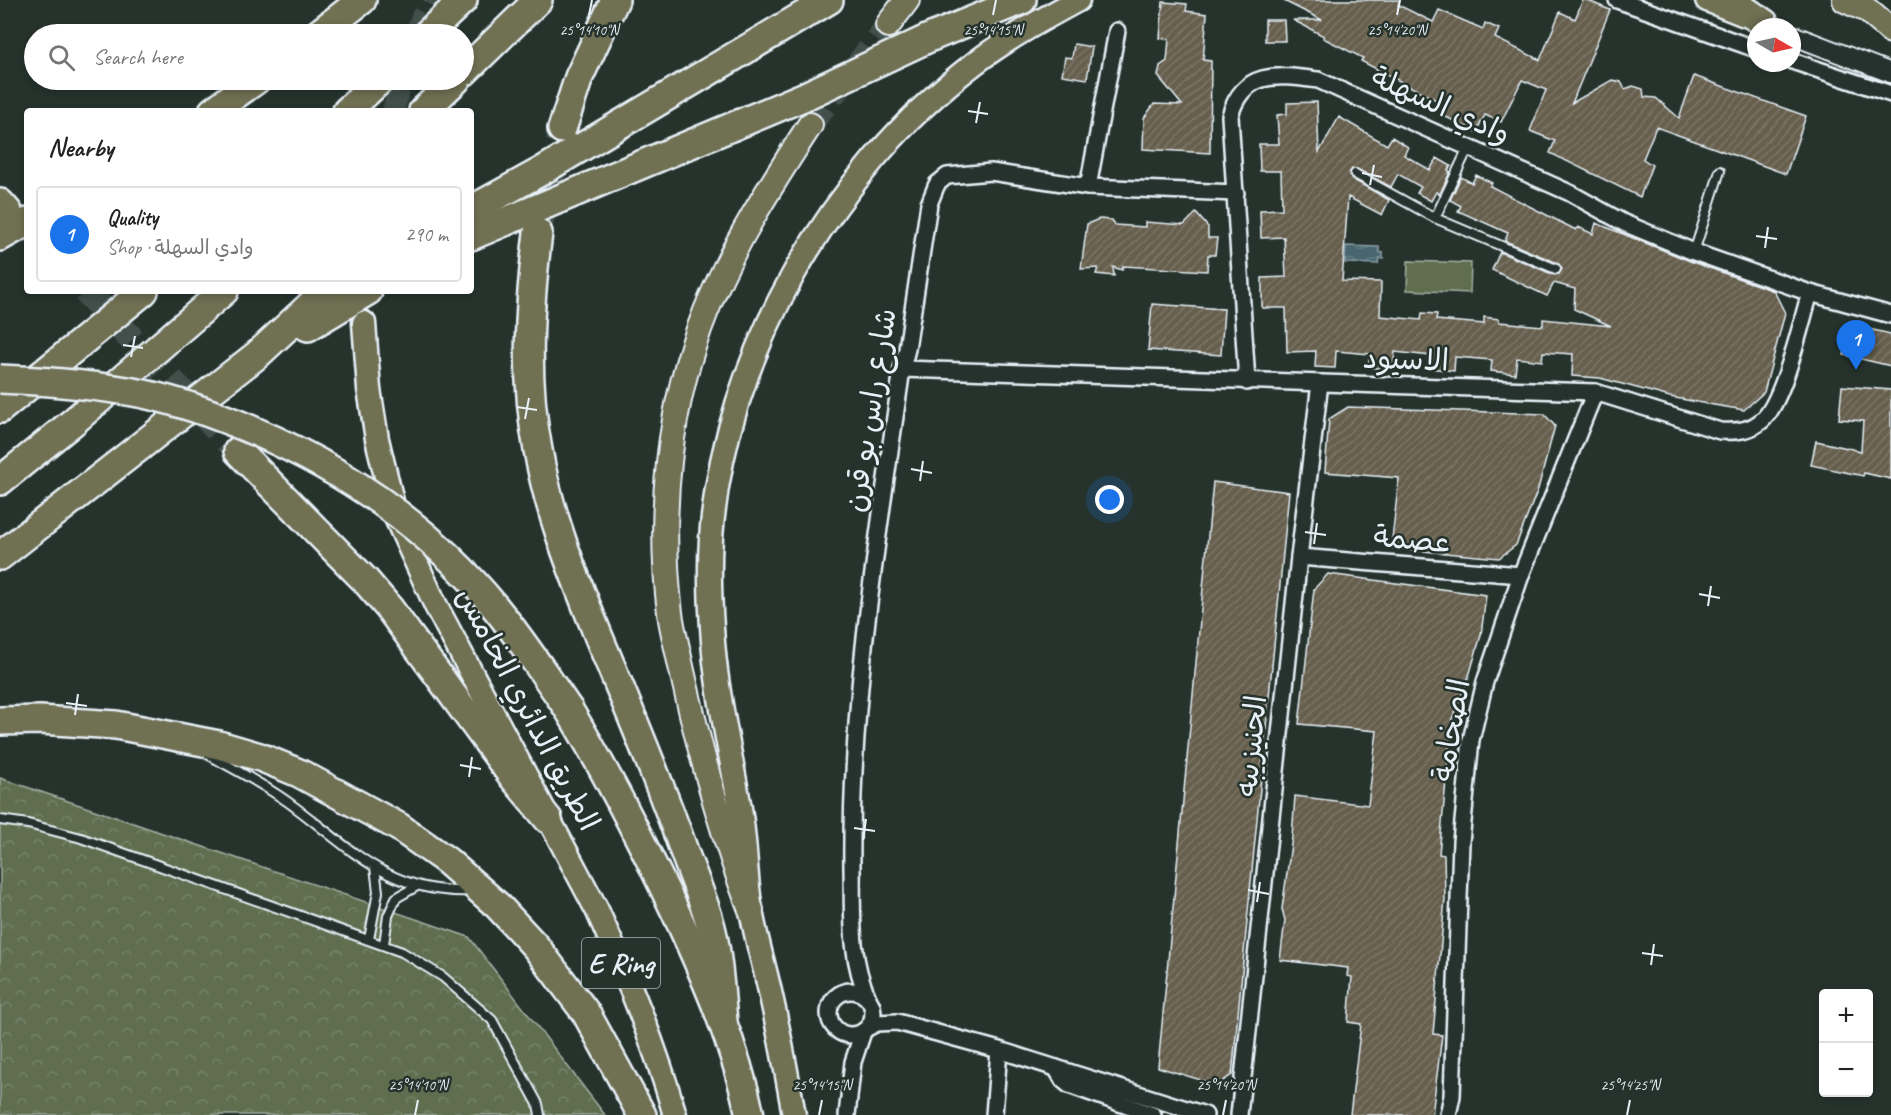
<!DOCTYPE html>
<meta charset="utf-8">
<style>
:root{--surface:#fff;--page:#f6f6f6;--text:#222;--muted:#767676;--line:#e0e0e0;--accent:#1a73e8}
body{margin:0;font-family:Caveat,"Playpen Sans Arabic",sans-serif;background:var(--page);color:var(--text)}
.controls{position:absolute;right:18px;bottom:18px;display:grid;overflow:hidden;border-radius:6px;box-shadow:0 3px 9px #0003}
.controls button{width:54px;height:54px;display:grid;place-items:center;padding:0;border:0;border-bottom:2px solid var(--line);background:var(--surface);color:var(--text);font:30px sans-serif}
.compass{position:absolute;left:1747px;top:18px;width:54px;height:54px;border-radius:50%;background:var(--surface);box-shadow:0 3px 9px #0003;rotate:99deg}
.you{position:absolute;left:1110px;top:500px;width:21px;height:21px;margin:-15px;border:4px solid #fff;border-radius:50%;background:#1a73e8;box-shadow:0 0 0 9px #1a73e833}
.badge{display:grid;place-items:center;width:39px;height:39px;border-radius:50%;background:var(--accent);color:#fff;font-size:20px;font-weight:700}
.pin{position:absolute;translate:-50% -50px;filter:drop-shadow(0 2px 3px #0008)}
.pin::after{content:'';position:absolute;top:32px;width:21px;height:18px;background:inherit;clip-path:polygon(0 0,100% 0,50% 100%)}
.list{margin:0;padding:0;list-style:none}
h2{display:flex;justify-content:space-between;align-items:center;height:78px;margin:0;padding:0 24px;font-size:26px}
h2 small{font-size:20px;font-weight:400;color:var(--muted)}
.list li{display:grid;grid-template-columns:39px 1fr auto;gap:18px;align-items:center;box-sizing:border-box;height:96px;margin:0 12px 12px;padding:0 12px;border:2px solid var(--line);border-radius:6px}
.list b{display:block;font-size:22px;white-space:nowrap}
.list p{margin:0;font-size:20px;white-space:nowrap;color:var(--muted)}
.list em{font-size:20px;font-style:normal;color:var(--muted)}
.icon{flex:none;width:33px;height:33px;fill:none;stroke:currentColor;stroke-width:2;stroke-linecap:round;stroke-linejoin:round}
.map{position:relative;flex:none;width:1891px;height:1115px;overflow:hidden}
.search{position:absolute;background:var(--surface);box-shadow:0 3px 9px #0003;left:24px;top:24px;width:450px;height:66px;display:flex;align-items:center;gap:15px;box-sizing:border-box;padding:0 21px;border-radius:33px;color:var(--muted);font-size:22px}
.panel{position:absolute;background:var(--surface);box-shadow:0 3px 9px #0003;left:24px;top:108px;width:450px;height:186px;border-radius:6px}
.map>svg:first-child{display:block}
.green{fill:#606e50;stroke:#a4b0a4;stroke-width:1.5}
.forest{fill:url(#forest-crowns);stroke:#a4b0a4;stroke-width:1.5}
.water{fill:url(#water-waves);stroke:#899ea6;stroke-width:1.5}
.building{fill:url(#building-hatch);stroke:#e8f1f8;stroke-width:1.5}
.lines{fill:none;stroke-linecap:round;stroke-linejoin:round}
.primary-tunnel{stroke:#43504b;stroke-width:22;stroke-dasharray:22 11;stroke-linecap:butt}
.trunk-tunnel{stroke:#43504b;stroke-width:24;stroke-dasharray:24 12;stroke-linecap:butt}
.motorway-tunnel{stroke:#43504b;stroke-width:27;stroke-dasharray:27 14;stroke-linecap:butt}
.service-casing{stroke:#e8f1f8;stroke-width:12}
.minor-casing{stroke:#e8f1f8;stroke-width:20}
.tertiary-casing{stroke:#e8f1f8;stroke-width:22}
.primary-casing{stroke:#e8f1f8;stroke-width:27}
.trunk-casing{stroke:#e8f1f8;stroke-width:28}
.motorway-casing{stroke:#e8f1f8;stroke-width:32}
.service{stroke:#26332d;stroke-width:8}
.minor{stroke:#26332d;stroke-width:15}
.tertiary{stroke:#26332d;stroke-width:18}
.primary{stroke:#706f52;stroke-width:22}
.trunk{stroke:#706f52;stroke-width:24}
.motorway{stroke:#706f52;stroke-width:27}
.motorway-bridge-casing{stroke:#e8f1f8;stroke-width:32;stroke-linecap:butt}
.motorway-bridge{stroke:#706f52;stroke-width:27}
.ticks{fill:none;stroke:#e8f1f8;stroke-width:2}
.labels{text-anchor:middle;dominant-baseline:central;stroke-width:5;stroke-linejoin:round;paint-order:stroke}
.shield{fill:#26332d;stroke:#aeb8bb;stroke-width:1.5}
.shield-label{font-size:28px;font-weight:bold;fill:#e8f1f8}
.street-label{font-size:30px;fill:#e8f1f8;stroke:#26332d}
.ticks-label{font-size:15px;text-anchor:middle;fill:#e8f1f8;stroke:#26332d;stroke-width:5;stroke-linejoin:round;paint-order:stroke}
</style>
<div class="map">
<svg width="1891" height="1115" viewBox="0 0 1891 1115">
<defs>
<pattern id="forest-crowns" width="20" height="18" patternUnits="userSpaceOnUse" patternTransform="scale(1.5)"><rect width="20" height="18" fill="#606e50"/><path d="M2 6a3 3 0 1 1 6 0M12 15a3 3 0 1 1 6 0" fill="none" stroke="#77836a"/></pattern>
<pattern id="water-waves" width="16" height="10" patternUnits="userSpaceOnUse" patternTransform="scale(1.5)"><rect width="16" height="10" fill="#49666f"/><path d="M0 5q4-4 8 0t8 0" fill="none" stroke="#637c84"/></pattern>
<pattern id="building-hatch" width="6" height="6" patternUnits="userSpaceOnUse" patternTransform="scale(1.5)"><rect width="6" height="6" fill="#665f4e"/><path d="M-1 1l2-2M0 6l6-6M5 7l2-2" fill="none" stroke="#7c7668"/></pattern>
</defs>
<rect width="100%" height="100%" fill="#26332d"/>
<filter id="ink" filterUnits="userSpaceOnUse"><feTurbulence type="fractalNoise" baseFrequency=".0167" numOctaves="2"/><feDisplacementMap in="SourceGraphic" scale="12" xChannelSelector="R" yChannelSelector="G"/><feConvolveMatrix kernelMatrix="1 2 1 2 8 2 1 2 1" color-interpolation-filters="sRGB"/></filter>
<g filter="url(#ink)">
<path class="green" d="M1408 261 1471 263 1470 293 1407 290Z"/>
<path class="forest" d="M0 778 469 937 605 1115H0Z"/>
<path class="water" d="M1346 246 1379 247V252L1383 253V259L1379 258 1378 264 1345 263Z"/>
<g class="building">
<path d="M1282 0H1400L1398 5 1433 22 1439 10 1483 29 1485 23 1499 29 1495 38 1540 60 1560 12 1575 19 1583 0H1586L1610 10 1572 103 1612 80 1621 82 1625 89 1633 86 1643 89 1644 97 1656 98 1679 118 1694 76 1806 116 1786 174 1656 127 1643 159 1652 165 1640 197 1550 153 1555 141 1530 131 1546 90 1522 80 1501 122 1485 115 1476 132 1440 114 1446 105 1361 61 1363 58 1323 38 1324 36 1293 20H1322Z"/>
<path d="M1163 2 1187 4 1186 11 1207 14 1203 60 1211 61 1210 153 1143 149 1144 118 1154 104 1182 105 1158 76 1160 66 1167 61 1169 39 1160 38Z"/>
<path d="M1265 20H1284L1285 41H1265Z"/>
<path d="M1074 44 1092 47 1087 79 1062 75 1065 57 1072 58Z"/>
<path d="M1317 102 1319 152 1339 117 1387 145 1392 137 1408 147 1404 155 1430 170 1437 158 1451 166 1448 170 1450 172 1440 194 1436 192 1431 201 1417 193 1421 187 1398 174 1391 187 1357 169H1352L1350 172 1352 179 1389 200 1382 215 1348 197 1342 281 1381 282 1380 316 1421 320 1422 313 1437 314 1436 320 1484 324V317L1499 319V322L1543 326V319L1611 326 1574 309 1575 289 1554 283 1547 296 1492 270 1500 252 1554 275 1559 274 1562 269 1558 263 1505 241 1508 233 1458 211 1461 206 1450 200 1461 177 1472 183 1476 175 1492 183 1490 186 1576 230 1578 227 1593 234 1596 223 1690 261 1774 291 1785 313 1764 392 1744 410 1714 405 1670 397 1600 378 1572 376 1573 354 1543 352 1542 361 1517 358 1515 374 1491 371 1492 360 1455 357 1454 371 1429 368 1431 356 1395 352 1393 370 1368 367 1370 354 1336 351 1335 368 1315 367 1316 351 1287 352 1286 308H1262V278L1286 277 1284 237 1261 238 1260 210 1282 209 1281 171H1260L1259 144H1279L1277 115 1287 114V103Z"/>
<path d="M1196 213 1208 227V238H1217L1215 255H1208L1207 271 1123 266 1122 270 1113 267 1114 276 1096 274 1098 268 1081 269 1087 224 1099 219 1112 220 1115 225 1145 227V222L1184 225Z"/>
<path d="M1152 304 1224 309 1221 355 1148 350Z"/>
<path d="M1851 325 1891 334V366L1844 355Z"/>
<path d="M1842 386 1891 390V479L1864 473 1863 476 1811 465 1816 441 1861 451 1863 421 1839 419Z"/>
<path d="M1348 407 1544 414 1555 426 1538 489 1516 545 1499 558 1391 548 1399 478 1325 472 1329 419Z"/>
<path d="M1213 482 1289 492 1232 1075 1217 1085 1158 1067Z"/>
<path d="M1328 574 1486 595 1481 635 1469 676 1452 719 1439 854 1444 855 1445 898 1433 1034 1442 1035 1432 1115H1350L1361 1024 1348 1022 1352 977 1347 976 1348 968 1280 960 1285 920 1282 909 1292 837 1295 796 1368 805 1377 731 1299 724 1314 589Z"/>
</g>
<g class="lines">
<g class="primary-tunnel">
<path d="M416 34 422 17 432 0"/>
<path d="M393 111 402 80"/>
</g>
<path class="trunk-tunnel" d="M810 125 888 25"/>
<g class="motorway-tunnel">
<path d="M540 223 562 129"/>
<path d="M86 291 238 451"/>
</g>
<g class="service-casing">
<g id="service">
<path d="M1355 174 1435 218 1556 269"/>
<path d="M1435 218 1469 146"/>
<path d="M1694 252 1720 171"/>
<path d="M204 752C231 768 262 783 288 802 349 846 387 894 470 891"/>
<path d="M0 820 28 824 81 838 402 952 443 977 492 1020 538 1104 540 1115"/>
<path d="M369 939 378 892 375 867"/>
<path d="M384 944 388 916 396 898 417 886"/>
</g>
</g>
<g class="minor-casing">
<g id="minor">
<path d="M1617 0 1756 49"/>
<path d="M1792 61 1891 94"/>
<path d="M1088 187 1117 31"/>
<path d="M902 369 1595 392 1720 431C1733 432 1749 431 1760 422 1783 406 1801 322 1810 293"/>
<path d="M1247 382 1230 116C1243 69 1279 75 1318 80L1570 193 1624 223 1694 252 1810 293 1891 315"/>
<path d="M1299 557 1521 575"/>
<circle cx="851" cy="1013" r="22"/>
<path d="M868 998C849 955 853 914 852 868 850 700 878 535 902 369L907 349 929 204 937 184 947 176 991 172 1088 187 1236 193"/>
<path d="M869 1027 877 1023 897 1022 999 1050 1205 1115"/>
<path d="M1056 1068 1063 1080 1069 1085 1153 1115"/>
<path d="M847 1115 853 1062 863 1032"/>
<path d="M994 1115 999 1050"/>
<path d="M1239 1115 1299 557 1320 383"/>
<path d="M1448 1115 1452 1096 1461 842 1471 740 1485 682 1521 575 1595 392"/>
</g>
</g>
<g class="tertiary-casing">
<path id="tertiary" d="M1792 35 1891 73"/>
</g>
<g class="primary-casing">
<g id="primary">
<path d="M1707 0 1745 15"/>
<path d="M364 323 369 389 377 439 396 518 436 606 597 910C627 977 655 1044 675 1115"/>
<path d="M794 1115C787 1075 780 1036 771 996 765 968 756 939 751 910 745 874 746 838 739 803 729 745 715 686 712 627 710 598 709 567 711 538 724 357 831 172 975 63 1008 38 1043 19 1078 0"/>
</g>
</g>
<g class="trunk-casing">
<g id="trunk">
<path d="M1845 0 1867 10 1891 31"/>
<path d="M888 25 907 0"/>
<path d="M751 910C731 859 716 807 702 754 694 724 687 693 680 662 677 646 672 629 670 613 658 513 668 405 706 311 733 244 771 185 810 125"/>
</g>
</g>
<g class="motorway-casing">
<g id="motorway">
<path d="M1730 0 1764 23"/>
<path d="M318 34 362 0"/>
<path d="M427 34 463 0"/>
<path d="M464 72 538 0"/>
<path d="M213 111 256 80"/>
<path d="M347 111 380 80"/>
<path d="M423 111 456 80"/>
<path d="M562 129 579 77 615 0"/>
<path d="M0 203 8 212"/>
<path d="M471 210 540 172 829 0"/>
<path d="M538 233C529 306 524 377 538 450 549 514 574 575 598 635 628 707 659 780 685 854 694 879 706 905 712 931 719 960 720 991 723 1021"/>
<path d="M471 236 803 97 929 38 1022 0"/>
<path d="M0 237 27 222"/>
<path d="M308 327 368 291"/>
<path d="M0 409 144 291"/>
<path d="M238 451 365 580 389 608 513 777 548 819"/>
<path d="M0 481 73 422 224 291"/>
<path d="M0 556 257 355 313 303 332 291"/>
<path d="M569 710C609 776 643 844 676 913 706 978 735 1044 750 1115"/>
<path d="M0 721 40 720 116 725 219 745 260 757 299 773 399 827 447 861 498 906 536 947 586 1013 642 1115"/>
</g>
</g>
<use href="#service" class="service"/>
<use href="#minor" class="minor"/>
<use href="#tertiary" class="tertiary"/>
<use href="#primary" class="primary"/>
<use href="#trunk" class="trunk"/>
<use href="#motorway" class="motorway"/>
<g class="motorway-bridge-casing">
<path id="motorway-bridge" d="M0 379C48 381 97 385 144 394 181 402 217 415 252 430 345 470 430 528 495 607 522 640 545 675 569 710"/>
</g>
<use href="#motorway-bridge" class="motorway-bridge"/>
</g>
</g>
<path class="ticks" d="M589 15 592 0M993 15 996 0M1397 15 1400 0M968 111 988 114M976 123 980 102M1362 173 1382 177M1370 185 1374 165M1756 236 1777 239M1765 248 1768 227M123 345 143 348M131 357 135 336M517 407 537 410M525 419 529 398M911 469 932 473M920 481 923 461M1305 532 1326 535M1314 544 1317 523M1699 594 1720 598M1708 606 1711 586M66 703 87 706M75 715 78 694M460 765 481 769M469 777 472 757M854 828 875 831M863 840 866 819M1248 890 1269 894M1257 902 1260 882M1642 953 1663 956M1651 965 1654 944M415 1115 418 1100M819 1115 822 1100M1223 1115 1226 1100M1627 1115 1630 1100"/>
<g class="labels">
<rect class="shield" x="582" y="938" width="78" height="50" rx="4.5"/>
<g class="shield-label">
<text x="621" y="963">E Ring</text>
</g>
<g class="street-label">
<text transform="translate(1441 105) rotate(24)">وادي السهلة</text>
<text transform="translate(1406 359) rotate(2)">الاسيود</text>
<text transform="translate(870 410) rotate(-81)">شارع راس بو قرن</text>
<text transform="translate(1412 539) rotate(5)">عصمة</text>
<text transform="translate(528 709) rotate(62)">الطريق الدائري الخامس</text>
<text transform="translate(1451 730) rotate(-80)">الصخامة</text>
<text transform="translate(1251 746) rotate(-84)">الحنيزيبه</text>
</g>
</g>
<g class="ticks-label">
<text x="589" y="35">25°14'10"N</text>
<text x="993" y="35">25°14'15"N</text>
<text x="1397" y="35">25°14'20"N</text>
<text x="418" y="1090">25°14'10"N</text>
<text x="822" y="1090">25°14'15"N</text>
<text x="1226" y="1090">25°14'20"N</text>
<text x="1630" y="1090">25°14'25"N</text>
</g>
</svg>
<div class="controls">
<button>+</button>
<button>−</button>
</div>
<svg class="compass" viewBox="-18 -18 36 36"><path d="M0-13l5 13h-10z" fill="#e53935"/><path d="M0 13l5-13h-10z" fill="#767676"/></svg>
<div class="you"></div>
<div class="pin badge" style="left:1856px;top:370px">1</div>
<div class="search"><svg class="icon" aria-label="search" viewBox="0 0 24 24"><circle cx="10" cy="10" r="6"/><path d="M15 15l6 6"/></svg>Search here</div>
<section class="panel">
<h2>Nearby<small></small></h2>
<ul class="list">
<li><span class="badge">1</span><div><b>Quality</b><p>Shop · وادي السهلة</p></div><em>290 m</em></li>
</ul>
</section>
</div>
